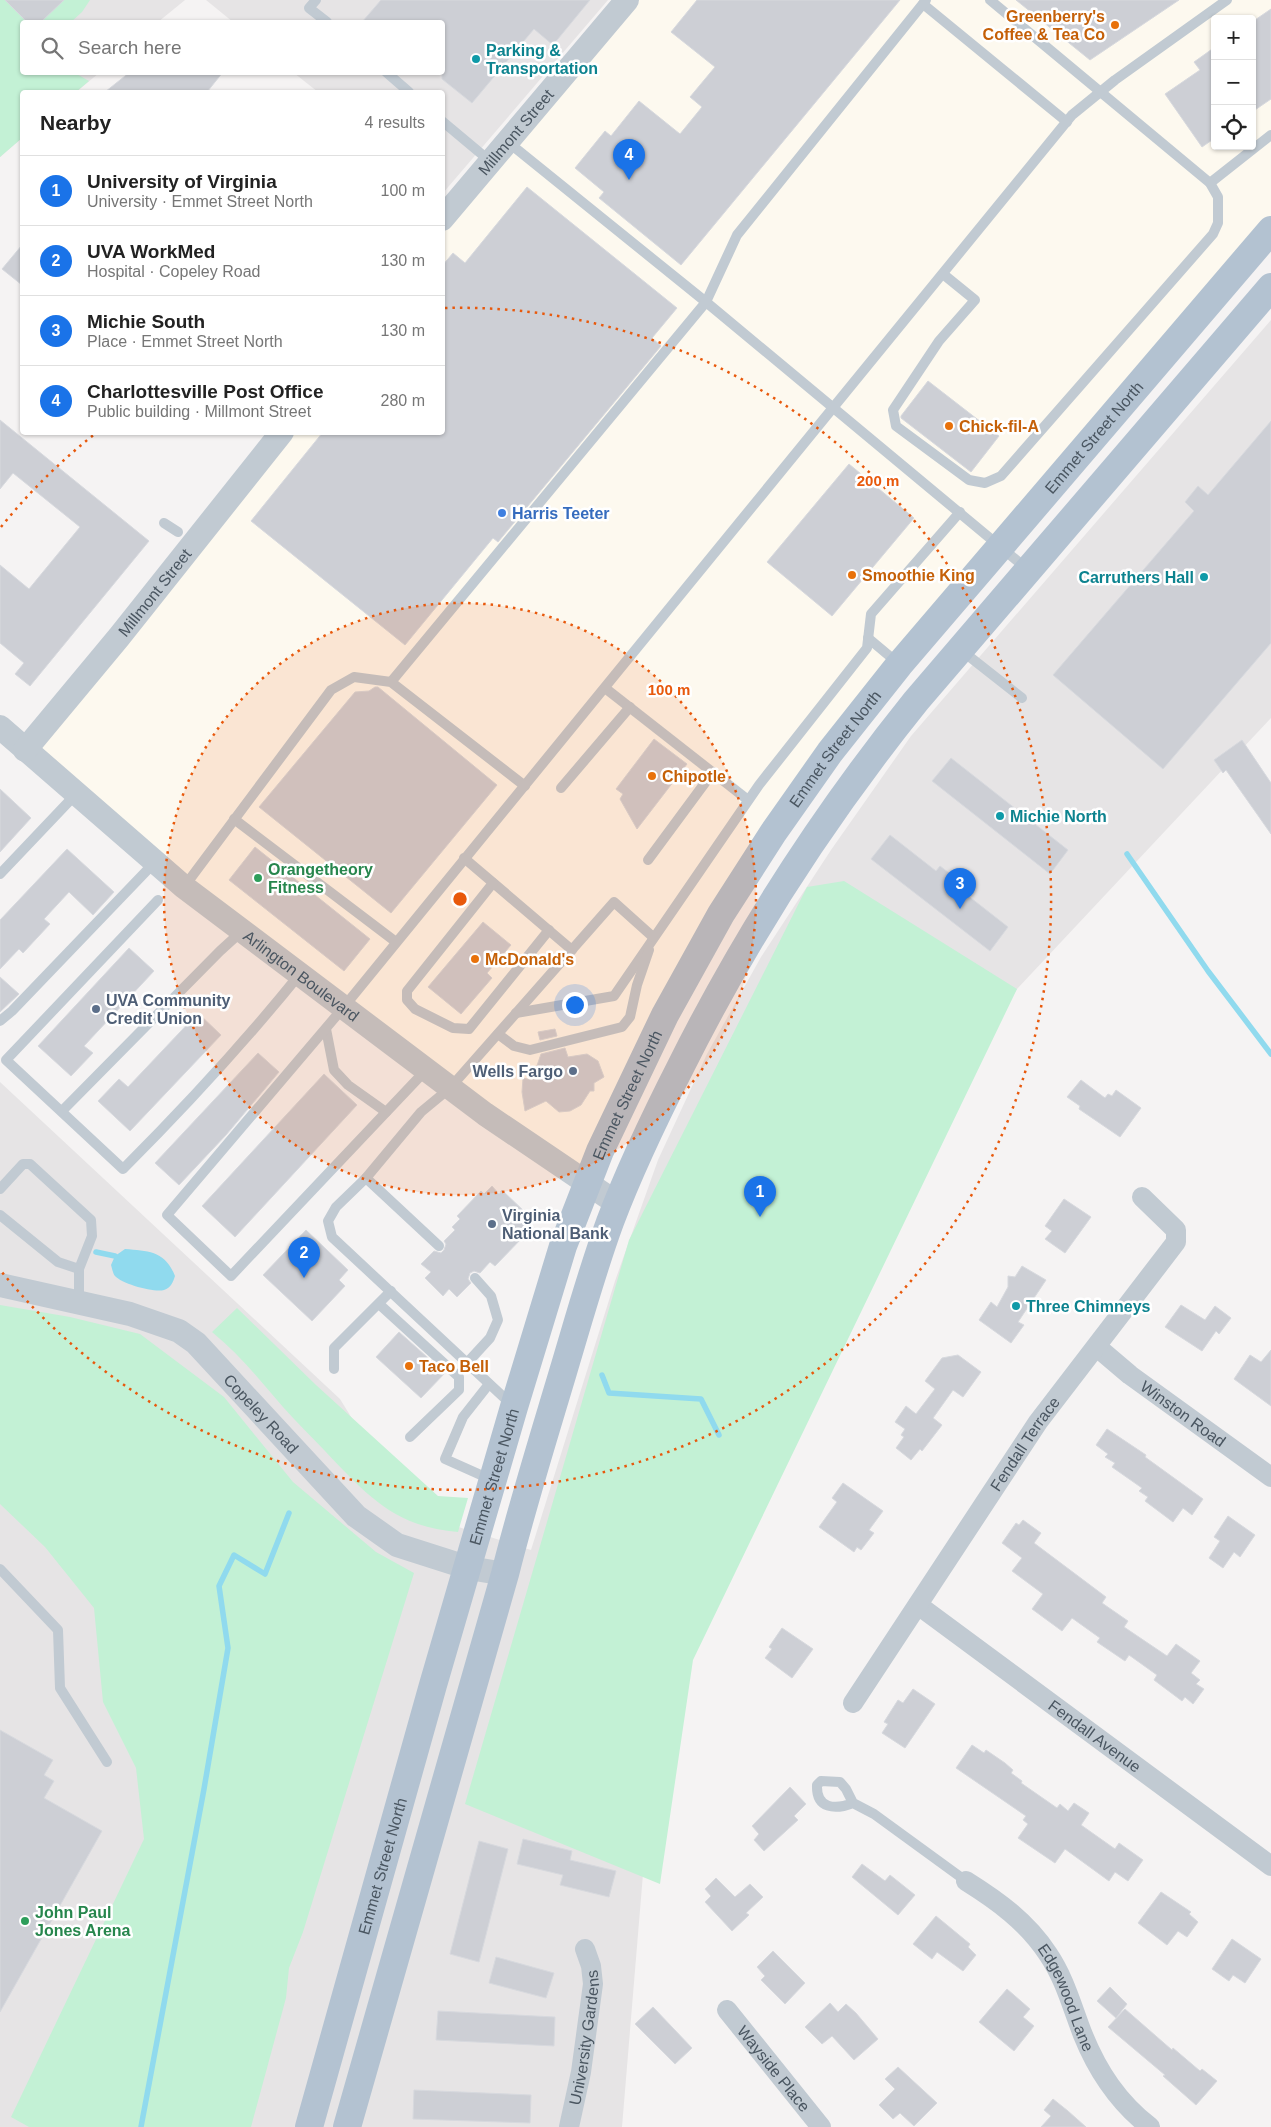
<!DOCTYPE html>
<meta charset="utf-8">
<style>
:root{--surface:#fff;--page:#f6f6f6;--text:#222;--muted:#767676;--line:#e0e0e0;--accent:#1a73e8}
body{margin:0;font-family:Helvetica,sans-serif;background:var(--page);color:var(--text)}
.controls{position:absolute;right:15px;top:15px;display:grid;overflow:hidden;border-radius:5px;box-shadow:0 1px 4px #0004}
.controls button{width:45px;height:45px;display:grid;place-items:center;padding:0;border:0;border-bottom:1px solid var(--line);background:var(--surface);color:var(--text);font:25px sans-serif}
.you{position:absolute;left:574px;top:1004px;width:18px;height:18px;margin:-12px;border:4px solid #fff;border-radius:50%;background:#1a73e8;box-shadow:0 0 0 8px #1a73e833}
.badge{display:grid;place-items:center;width:32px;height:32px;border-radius:50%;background:var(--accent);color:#fff;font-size:16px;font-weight:700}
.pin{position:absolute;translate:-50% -41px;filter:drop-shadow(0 1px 2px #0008)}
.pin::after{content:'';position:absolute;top:26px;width:18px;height:15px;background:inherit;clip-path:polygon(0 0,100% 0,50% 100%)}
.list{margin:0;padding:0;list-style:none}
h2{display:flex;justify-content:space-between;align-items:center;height:65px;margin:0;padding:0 20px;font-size:21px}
h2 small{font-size:16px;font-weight:400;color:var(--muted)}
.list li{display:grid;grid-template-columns:32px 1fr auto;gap:15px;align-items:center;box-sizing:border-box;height:70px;padding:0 20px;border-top:1px solid var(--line)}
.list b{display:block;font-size:19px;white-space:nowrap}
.list p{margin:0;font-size:16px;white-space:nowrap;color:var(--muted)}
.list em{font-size:16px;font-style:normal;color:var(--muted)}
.icon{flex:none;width:28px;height:28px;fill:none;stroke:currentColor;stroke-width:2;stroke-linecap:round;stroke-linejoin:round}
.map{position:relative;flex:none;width:1271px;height:2127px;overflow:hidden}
.search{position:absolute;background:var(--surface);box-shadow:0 1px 4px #0004;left:20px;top:20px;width:425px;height:55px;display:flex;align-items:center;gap:12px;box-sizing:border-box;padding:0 18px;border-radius:5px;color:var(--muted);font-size:19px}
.panel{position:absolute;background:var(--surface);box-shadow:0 1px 4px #0004;left:20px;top:90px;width:425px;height:345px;border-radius:5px}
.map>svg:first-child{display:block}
.commercial{fill:#fdf9ef;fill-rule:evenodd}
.education{fill:#e6e4e5}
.green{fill:#c3f1d5}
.water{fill:#90daee}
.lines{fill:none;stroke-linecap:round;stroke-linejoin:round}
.stream{stroke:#90daee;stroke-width:5.5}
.building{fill:#cdcfd5;stroke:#d7d9de}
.service{stroke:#c1cad2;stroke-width:10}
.minor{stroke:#c1cad2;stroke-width:20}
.tertiary{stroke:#c1cad2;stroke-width:24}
.primary{stroke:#b3c2d1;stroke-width:28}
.ring{fill:none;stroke:#e8590c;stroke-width:2.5;stroke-dasharray:2.5 5}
.food-dot{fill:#e8710a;stroke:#fff;stroke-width:2}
.culture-dot{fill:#0f9aa8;stroke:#fff;stroke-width:2}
.shop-dot{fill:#3f7fe0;stroke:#fff;stroke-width:2}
.leisure-dot{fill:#2e9e5b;stroke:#fff;stroke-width:2}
.service-dot{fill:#5c6f8a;stroke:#fff;stroke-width:2}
.labels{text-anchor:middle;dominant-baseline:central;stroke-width:5;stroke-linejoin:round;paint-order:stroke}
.food-label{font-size:16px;font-weight:bold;fill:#c56008;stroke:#fff;text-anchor:start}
.culture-label{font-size:16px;font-weight:bold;fill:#0d838f;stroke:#fff;text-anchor:start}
.street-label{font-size:16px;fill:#4a5661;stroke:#fff}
.shop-label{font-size:16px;font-weight:bold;fill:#366cbe;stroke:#fff;text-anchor:start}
.leisure-label{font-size:16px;font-weight:bold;fill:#27864d;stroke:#fff;text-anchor:start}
.service-label{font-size:16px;font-weight:bold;fill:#4e5e75;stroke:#fff;text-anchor:start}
.centre{fill:#e8590c;stroke:#fff;stroke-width:2.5}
.ring-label{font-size:15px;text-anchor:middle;font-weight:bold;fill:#e8590c;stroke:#fff;stroke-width:5;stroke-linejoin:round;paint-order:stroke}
</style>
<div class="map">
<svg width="1271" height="2127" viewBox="0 0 1271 2127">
<rect width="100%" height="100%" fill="#f5f3f3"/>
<path class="commercial" d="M627 0H1271V231L1000 546 721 914 586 1183 25 750 279 433 442 432 443 228ZM1215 19H1252V146H1215Z"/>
<g class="education">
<path d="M0 0H185L158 22H22V72L99 73 76 92H22V138L0 157Z"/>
<path d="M206 0H608L443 193 442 92H318L294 73 442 72V22H233Z"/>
<path d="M1271 320V718L1017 989 667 1585 622 2127H0V1082L340 1399 390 1480 430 1518 531 1550 615 1281 658 1160 707 1054 761 957 831 850 911 736Z"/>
</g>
<g class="green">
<path d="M0 0H90L82 12 71 22H22V72L75 73 89 81 76 92H22V138L0 157Z"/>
<path d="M844 881 1017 989 693 1660 660 1884 465 1804 629 1240 807 887Z"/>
<path d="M0 1305 70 1317 140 1334 224 1397 293 1482 376 1552 414 1573 303 1932 289 1968 286 1998 251 2127H29L11 2117 144 1839 136 1768 103 1702 94 1608 45 1547 0 1504Z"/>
<path d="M237 1308 316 1385 438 1496 468 1498 458 1532C394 1527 366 1494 325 1451 311 1436 296 1422 283 1407 261 1381 239 1354 212 1332Z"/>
</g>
<path class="water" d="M125 1249C149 1251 165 1251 175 1276 173 1282 171 1288 164 1290 155 1293 122 1284 115 1276 113 1274 112 1268 111 1265L115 1256Z"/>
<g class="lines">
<g class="stream">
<path d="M1127 854 1208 971 1271 1054"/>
<path d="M96 1252 115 1256"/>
<path d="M602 1375 609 1393 701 1399 719 1435"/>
<path d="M141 2127 204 1789 228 1648 219 1586 234 1555 265 1574 289 1513"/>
</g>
</g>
<g class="building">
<path d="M5 0H64L41 22H27Z"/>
<path d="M381 0H590L553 45 534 29 472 103 442 79V22H362Z"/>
<path d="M697 0H900L681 265 599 198 604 192 575 168 605 131 611 136 639 101 680 134 702 107 690 97 715 67 671 32Z"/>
<path d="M1016 0H1179L1090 60Z"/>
<path d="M1271 9V99L1252 112V22Z"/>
<path d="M1215 47V138L1202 147 1165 94 1200 70 1194 62Z"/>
<path d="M130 72H223L207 92H105Z"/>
<path d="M527 187 677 308 652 338 661 346 498 542 493 538 405 645 251 521 323 432H442V266L453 253 465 263Z"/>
<path d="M22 245V285L2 269Z"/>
<path d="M928 381 999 436 971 472 901 418V416Z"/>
<path d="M0 420 149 541 30 686 15 674 24 663 0 643V565L29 589 80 527 13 473 0 489Z"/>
<path d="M1271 421V643L1163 769 1053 675 1194 511 1185 502 1198 486 1208 495Z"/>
<path d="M849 464 914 518 832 616 767 562Z"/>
<path d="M375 687H378L497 785 391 913 259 807 355 692 369 691Z"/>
<path d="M654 739 687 764 637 829 620 799 623 794 616 789Z"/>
<path d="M1242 740 1271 783V834L1226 770 1223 773 1214 760Z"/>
<path d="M951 758 1068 850 1050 874 932 781Z"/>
<path d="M0 789 31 818 0 852Z"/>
<path d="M890 835 936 871 940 866 966 886 962 891 1008 927 990 951 871 859Z"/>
<path d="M255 847 370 939 344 971 229 880Z"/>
<path d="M67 849 114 892 93 915 69 892 44 919 50 924 23 953 19 949 0 969V920Z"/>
<path d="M483 922 511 945 487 973 492 978 461 1014 428 987Z"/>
<path d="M129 948 154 971 84 1046 93 1053 71 1076 38 1046Z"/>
<path d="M0 977 19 994 0 1012Z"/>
<path d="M198 1013 221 1035 130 1131 98 1101 119 1079 128 1087Z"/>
<path d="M555 1029 557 1036 540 1040 538 1032Z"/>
<path d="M565 1048 568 1057 587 1054 598 1061 604 1077 594 1083V1091H590L581 1105 570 1111 559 1112 546 1101 525 1111 522 1092 523 1078 532 1080 541 1054Z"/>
<path d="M258 1053 279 1072 226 1135 179 1185 155 1163Z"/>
<path d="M324 1074 357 1105 235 1237 202 1206Z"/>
<path d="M1081 1080 1105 1098 1108 1094 1112 1096 1116 1090 1141 1108 1120 1137 1079 1109 1080 1106 1067 1097Z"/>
<path d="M492 1186 499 1194 502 1190 527 1214 524 1217 532 1224 523 1234 525 1235 495 1266 490 1262 480 1273 474 1271 470 1273 468 1279 471 1283 457 1297 449 1289 443 1296 425 1278 431 1272 421 1264 434 1251 441 1253 444 1250 446 1244 444 1241 455 1230 452 1227 460 1219 457 1216 481 1191 484 1194Z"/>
<path d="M1064 1199 1091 1217 1065 1253 1045 1239 1052 1231 1045 1226Z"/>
<path d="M306 1230 348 1270 339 1280 345 1286 312 1321 263 1275Z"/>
<path d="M1022 1266 1046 1280 1018 1322 1024 1325 1011 1343 979 1320 991 1302 997 1307 1008 1287V1276L1015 1277Z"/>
<path d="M1181 1305 1205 1320 1215 1306 1231 1318 1219 1334 1216 1331 1202 1351 1165 1327Z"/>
<path d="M399 1332 445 1373 421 1398 376 1357Z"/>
<path d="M1271 1350V1406L1234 1379 1250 1355 1261 1362Z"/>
<path d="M958 1355 981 1372 963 1397 953 1390 933 1418 942 1425 922 1451 920 1449 911 1460 896 1448 904 1437 901 1435 905 1429 895 1422 906 1406 916 1414 935 1389 925 1381 942 1358Z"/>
<path d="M1107 1429 1146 1455 1145 1457 1203 1499 1192 1515 1183 1508 1173 1522 1145 1501 1148 1497 1139 1491 1142 1488 1112 1467 1115 1463 1105 1457 1108 1454 1096 1445Z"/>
<path d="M843 1483 883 1511 869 1530 874 1533 861 1550 857 1547 854 1552 819 1527 837 1502 832 1498Z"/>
<path d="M1228 1516 1255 1535 1240 1557 1234 1552 1223 1568 1209 1558 1220 1541 1214 1537Z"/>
<path d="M1023 1520 1041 1533 1034 1543 1106 1597 1102 1603 1128 1621 1124 1627 1167 1656 1176 1644 1200 1661 1191 1673 1200 1680 1196 1684 1204 1689 1193 1704 1185 1697 1182 1701 1154 1680 1157 1675 1129 1655 1125 1661 1097 1642 1100 1638 1072 1618 1062 1631 1032 1609 1043 1594 1012 1571 1022 1558 1002 1543 1016 1523 1019 1525Z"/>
<path d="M782 1628 813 1649 792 1678 765 1658 772 1649 769 1647Z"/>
<path d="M913 1689 935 1704 905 1748 882 1733 888 1724 884 1722 898 1700 903 1703Z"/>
<path d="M0 1730 53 1760 44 1775 54 1781 44 1798 102 1831 0 2012Z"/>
<path d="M972 1745 984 1753 986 1750 1005 1763 1013 1770 1011 1773 1022 1781 1021 1783 1057 1808 1060 1804 1068 1811 1074 1803 1089 1813 1081 1825 1115 1849 1119 1843 1143 1860 1128 1881 1115 1872 1109 1881 1065 1849 1055 1863 1018 1838 1028 1824 1023 1820 1026 1816 956 1768Z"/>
<path d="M790 1787 806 1804 794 1816 798 1820 764 1851 754 1840 759 1834 752 1826Z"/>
<path d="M523 1839 572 1851 570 1860 616 1871 609 1897 560 1885 563 1875 517 1864Z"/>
<path d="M479 1841 508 1849 479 1962 450 1954Z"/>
<path d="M862 1864 885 1881 890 1875 915 1895 898 1915 852 1877Z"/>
<path d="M716 1878 735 1897 750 1884 763 1897 746 1913 749 1915 732 1931 705 1902 711 1896 705 1889Z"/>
<path d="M1161 1892 1191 1912 1189 1914 1198 1922 1187 1937 1178 1931 1167 1945 1138 1923Z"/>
<path d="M936 1916 970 1944 968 1947 976 1955 963 1971 937 1952 932 1959 913 1944Z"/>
<path d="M1232 1939 1261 1959 1245 1983 1233 1975 1229 1981 1212 1969Z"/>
<path d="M773 1951 805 1983 785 2004 761 1980 765 1976 757 1967Z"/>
<path d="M496 1957 554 1973 546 1998 489 1983Z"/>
<path d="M1110 1987 1127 2004 1116 2018 1097 2001Z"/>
<path d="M1007 1989 1030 2009 1023 2017 1034 2026 1014 2051 979 2022Z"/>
<path d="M830 2003 838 2012 846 2004 856 2013 878 2039 854 2060 832 2036 822 2044 805 2027Z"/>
<path d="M653 2007 692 2048 675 2064 635 2024Z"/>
<path d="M1125 2009 1172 2050 1173 2048 1200 2071 1202 2069 1217 2081 1196 2105 1163 2076 1165 2075 1108 2027Z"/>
<path d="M438 2011 555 2017 554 2046 436 2040Z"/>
<path d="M898 2067 937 2103 914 2126 900 2113 893 2119 879 2105 895 2089 885 2079Z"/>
<path d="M414 2090 531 2095 530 2123 413 2119Z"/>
<path d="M1053 2099 1068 2111 1086 2127H1041L1051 2116 1044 2110Z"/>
</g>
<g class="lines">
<g class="service">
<path d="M316 0 309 8 327 22"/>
<path d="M923 4 1067 122"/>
<path d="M386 72 409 92"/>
<path d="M442 121 491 162"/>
<path d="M509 143 706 302 1027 569"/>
<path d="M1210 183 1271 135"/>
<path d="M943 274 975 300 939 341 893 410 896 426 969 480 985 483 1001 476 1213 234 1218 223V197L1210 183 990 0"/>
<path d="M164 523 178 532"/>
<path d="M868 638 899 664"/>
<path d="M961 650 1022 698"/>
<path d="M391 682 706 302 737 235 926 0"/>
<path d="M605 688 748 800"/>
<path d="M561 788 630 707"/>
<path d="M234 819 396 942"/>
<path d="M464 858 572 950"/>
<path d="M648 860 713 772"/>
<path d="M0 874 76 794"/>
<path d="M493 883 407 991V1000L415 1009 453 1028 469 1029 549 930"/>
<path d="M184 887 331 690 354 677 391 682 525 786"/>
<path d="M158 900 6 1060 123 1169C185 1107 244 1043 299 975"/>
<path d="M516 1013 614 996 759 785 867 648 871 614 960 512"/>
<path d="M0 1021 12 1011 155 862"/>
<path d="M326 1029 334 1070 348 1085 386 1112"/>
<path d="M498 1034 514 1046 530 1050 622 1027 630 1017 637 985 649 950"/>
<path d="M426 1070 231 1276 167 1215 343 1008 1072 115 1115 80 1227 0"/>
<path d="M62 1111 220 951 242 931"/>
<path d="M366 1178 439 1246"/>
<path d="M0 1189 23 1164H30L91 1220 92 1236 79 1269V1302"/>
<path d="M0 1215 58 1262 79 1269"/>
<path d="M379 1304 459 1377V1390L410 1437"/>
<path d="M467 1363 490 1338 498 1320 491 1296 475 1278"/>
<path d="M334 1369V1348L391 1291"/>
<path d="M489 1384 463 1417 445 1459 492 1480"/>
<path d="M511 1404 332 1237 328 1221 336 1207 366 1178 421 1112 450 1088 614 902 653 937"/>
<path d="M0 1569 58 1630 60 1688 107 1762"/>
<path d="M853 1803C835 1810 816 1809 817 1785L821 1781 840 1782 846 1789 853 1803 874 1814 966 1881"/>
</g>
<g class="minor">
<path id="s1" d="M1097 1347 1130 1375 1271 1477"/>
<path id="s2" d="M918 1605 1271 1866"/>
<path id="s3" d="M853 1703 1038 1422 1176 1242V1230L1142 1197"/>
<path id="s4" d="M966 1881C998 1901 1027 1922 1048 1954 1065 1979 1072 2007 1083 2035 1098 2072 1118 2102 1150 2127"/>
<path id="s5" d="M727 2010 821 2127"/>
<path id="s6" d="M569 2127 581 2072 593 1984 591 1966 585 1949"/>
</g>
<g class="tertiary">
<path id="s7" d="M442 219 627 0"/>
<path id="s8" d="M0 727 184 887 485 1114 618 1204"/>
<path id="s9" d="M25 750 119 637 282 432"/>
<path id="s10" d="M0 1285 130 1314 179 1331 196 1343 356 1516 397 1545 469 1568 505 1574"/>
</g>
<g class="primary">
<path id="s11" d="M309 2127 433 1685 514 1407 563 1246 600 1151 665 1015 721 914 773 833 830 752 899 665 1271 230"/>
<path d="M347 2127 505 1574C522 1506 543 1439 563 1372 578 1322 592 1271 610 1222 630 1169 655 1117 681 1066 746 936 825 814 916 701L1271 287"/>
</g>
</g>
<circle cx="460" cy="899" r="296" fill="#e8590c" fill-opacity=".12"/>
<g class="ring">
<circle cx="460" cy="899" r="296"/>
<path d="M1 527A591 591 0 0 1 96 433M445 308A591 591 0 1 1 1 1271"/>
</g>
<g class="food-dot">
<circle cx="1115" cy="25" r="5"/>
<circle cx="949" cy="426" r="5"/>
<circle cx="852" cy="575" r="5"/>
<circle cx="652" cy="776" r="5"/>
<circle cx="475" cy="959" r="5"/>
<circle cx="409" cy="1366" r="5"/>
</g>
<g class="culture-dot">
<circle cx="476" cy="59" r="5"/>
<circle cx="1204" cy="577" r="5"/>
<circle cx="1000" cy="816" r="5"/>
<circle cx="1016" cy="1306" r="5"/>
</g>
<circle class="shop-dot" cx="502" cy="513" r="5"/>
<g class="leisure-dot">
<circle cx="258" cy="878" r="5"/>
<circle cx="25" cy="1921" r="5"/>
</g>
<g class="service-dot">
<circle cx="96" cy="1009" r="5"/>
<circle cx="573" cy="1071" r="5"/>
<circle cx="492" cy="1224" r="5"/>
</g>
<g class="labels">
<g class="food-label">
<text x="1105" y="16" text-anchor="end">Greenberry's<tspan x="1105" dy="18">Coffee &amp; Tea Co</tspan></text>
<text x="959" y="426">Chick-fil-A</text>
<text x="862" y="575">Smoothie King</text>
<text x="662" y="776">Chipotle</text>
<text x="485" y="959">McDonald's</text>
<text x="419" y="1366">Taco Bell</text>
</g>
<g class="culture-label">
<text x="486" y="50">Parking &amp;<tspan x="486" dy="18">Transportation</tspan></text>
<text x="1194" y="577" text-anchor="end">Carruthers Hall</text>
<text x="1010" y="816">Michie North</text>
<text x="1026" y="1306">Three Chimneys</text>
</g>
<g class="street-label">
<text stroke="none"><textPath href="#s7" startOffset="114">Millmont Street</textPath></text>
<text stroke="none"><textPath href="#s11" startOffset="1891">Emmet Street North</textPath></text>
<text stroke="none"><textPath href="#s9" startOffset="204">Millmont Street</textPath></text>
<text stroke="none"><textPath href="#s11" startOffset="1486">Emmet Street North</textPath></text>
<text stroke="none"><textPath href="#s8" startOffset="391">Arlington Boulevard</textPath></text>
<text stroke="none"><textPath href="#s11" startOffset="1081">Emmet Street North</textPath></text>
<text stroke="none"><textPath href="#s10" startOffset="302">Copeley Road</textPath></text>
<text stroke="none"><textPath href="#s1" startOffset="109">Winston Road</textPath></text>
<text stroke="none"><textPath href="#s3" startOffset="311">Fendall Terrace</textPath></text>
<text stroke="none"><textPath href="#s11" startOffset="676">Emmet Street North</textPath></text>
<text stroke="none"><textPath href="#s2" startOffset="220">Fendall Avenue</textPath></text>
<text stroke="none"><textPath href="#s11" startOffset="271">Emmet Street North</textPath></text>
<text stroke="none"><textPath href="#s4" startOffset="158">Edgewood Lane</textPath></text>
<text stroke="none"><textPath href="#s6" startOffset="91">University Gardens</textPath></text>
<text stroke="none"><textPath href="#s5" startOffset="75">Wayside Place</textPath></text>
</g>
<g class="shop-label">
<text x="512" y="513">Harris Teeter</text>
</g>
<g class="leisure-label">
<text x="268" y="869">Orangetheory<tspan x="268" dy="18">Fitness</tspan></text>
<text x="35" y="1912">John Paul<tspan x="35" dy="18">Jones Arena</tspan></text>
</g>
<g class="service-label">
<text x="106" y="1000">UVA Community<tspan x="106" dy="18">Credit Union</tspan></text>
<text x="563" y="1071" text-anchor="end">Wells Fargo</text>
<text x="502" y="1215">Virginia<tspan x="502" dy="18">National Bank</tspan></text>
</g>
</g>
<circle cx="460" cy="899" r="8" class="centre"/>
<g class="ring-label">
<text x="878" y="486">200 m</text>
<text x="669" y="695">100 m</text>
</g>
</svg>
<div class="controls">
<button>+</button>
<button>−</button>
<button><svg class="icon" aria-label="locate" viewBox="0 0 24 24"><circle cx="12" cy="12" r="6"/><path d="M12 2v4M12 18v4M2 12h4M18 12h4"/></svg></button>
</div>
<div class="you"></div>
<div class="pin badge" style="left:760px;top:1217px">1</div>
<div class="pin badge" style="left:304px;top:1278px">2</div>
<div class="pin badge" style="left:960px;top:909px">3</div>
<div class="pin badge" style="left:629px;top:180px">4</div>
<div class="search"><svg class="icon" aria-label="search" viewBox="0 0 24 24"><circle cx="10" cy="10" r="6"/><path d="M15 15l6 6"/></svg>Search here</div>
<section class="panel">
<h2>Nearby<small>4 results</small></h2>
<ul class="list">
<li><span class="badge">1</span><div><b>University of Virginia</b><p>University · Emmet Street North</p></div><em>100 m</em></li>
<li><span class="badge">2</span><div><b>UVA WorkMed</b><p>Hospital · Copeley Road</p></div><em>130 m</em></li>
<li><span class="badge">3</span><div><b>Michie South</b><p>Place · Emmet Street North</p></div><em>130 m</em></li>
<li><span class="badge">4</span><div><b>Charlottesville Post Office</b><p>Public building · Millmont Street</p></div><em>280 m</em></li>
</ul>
</section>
</div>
